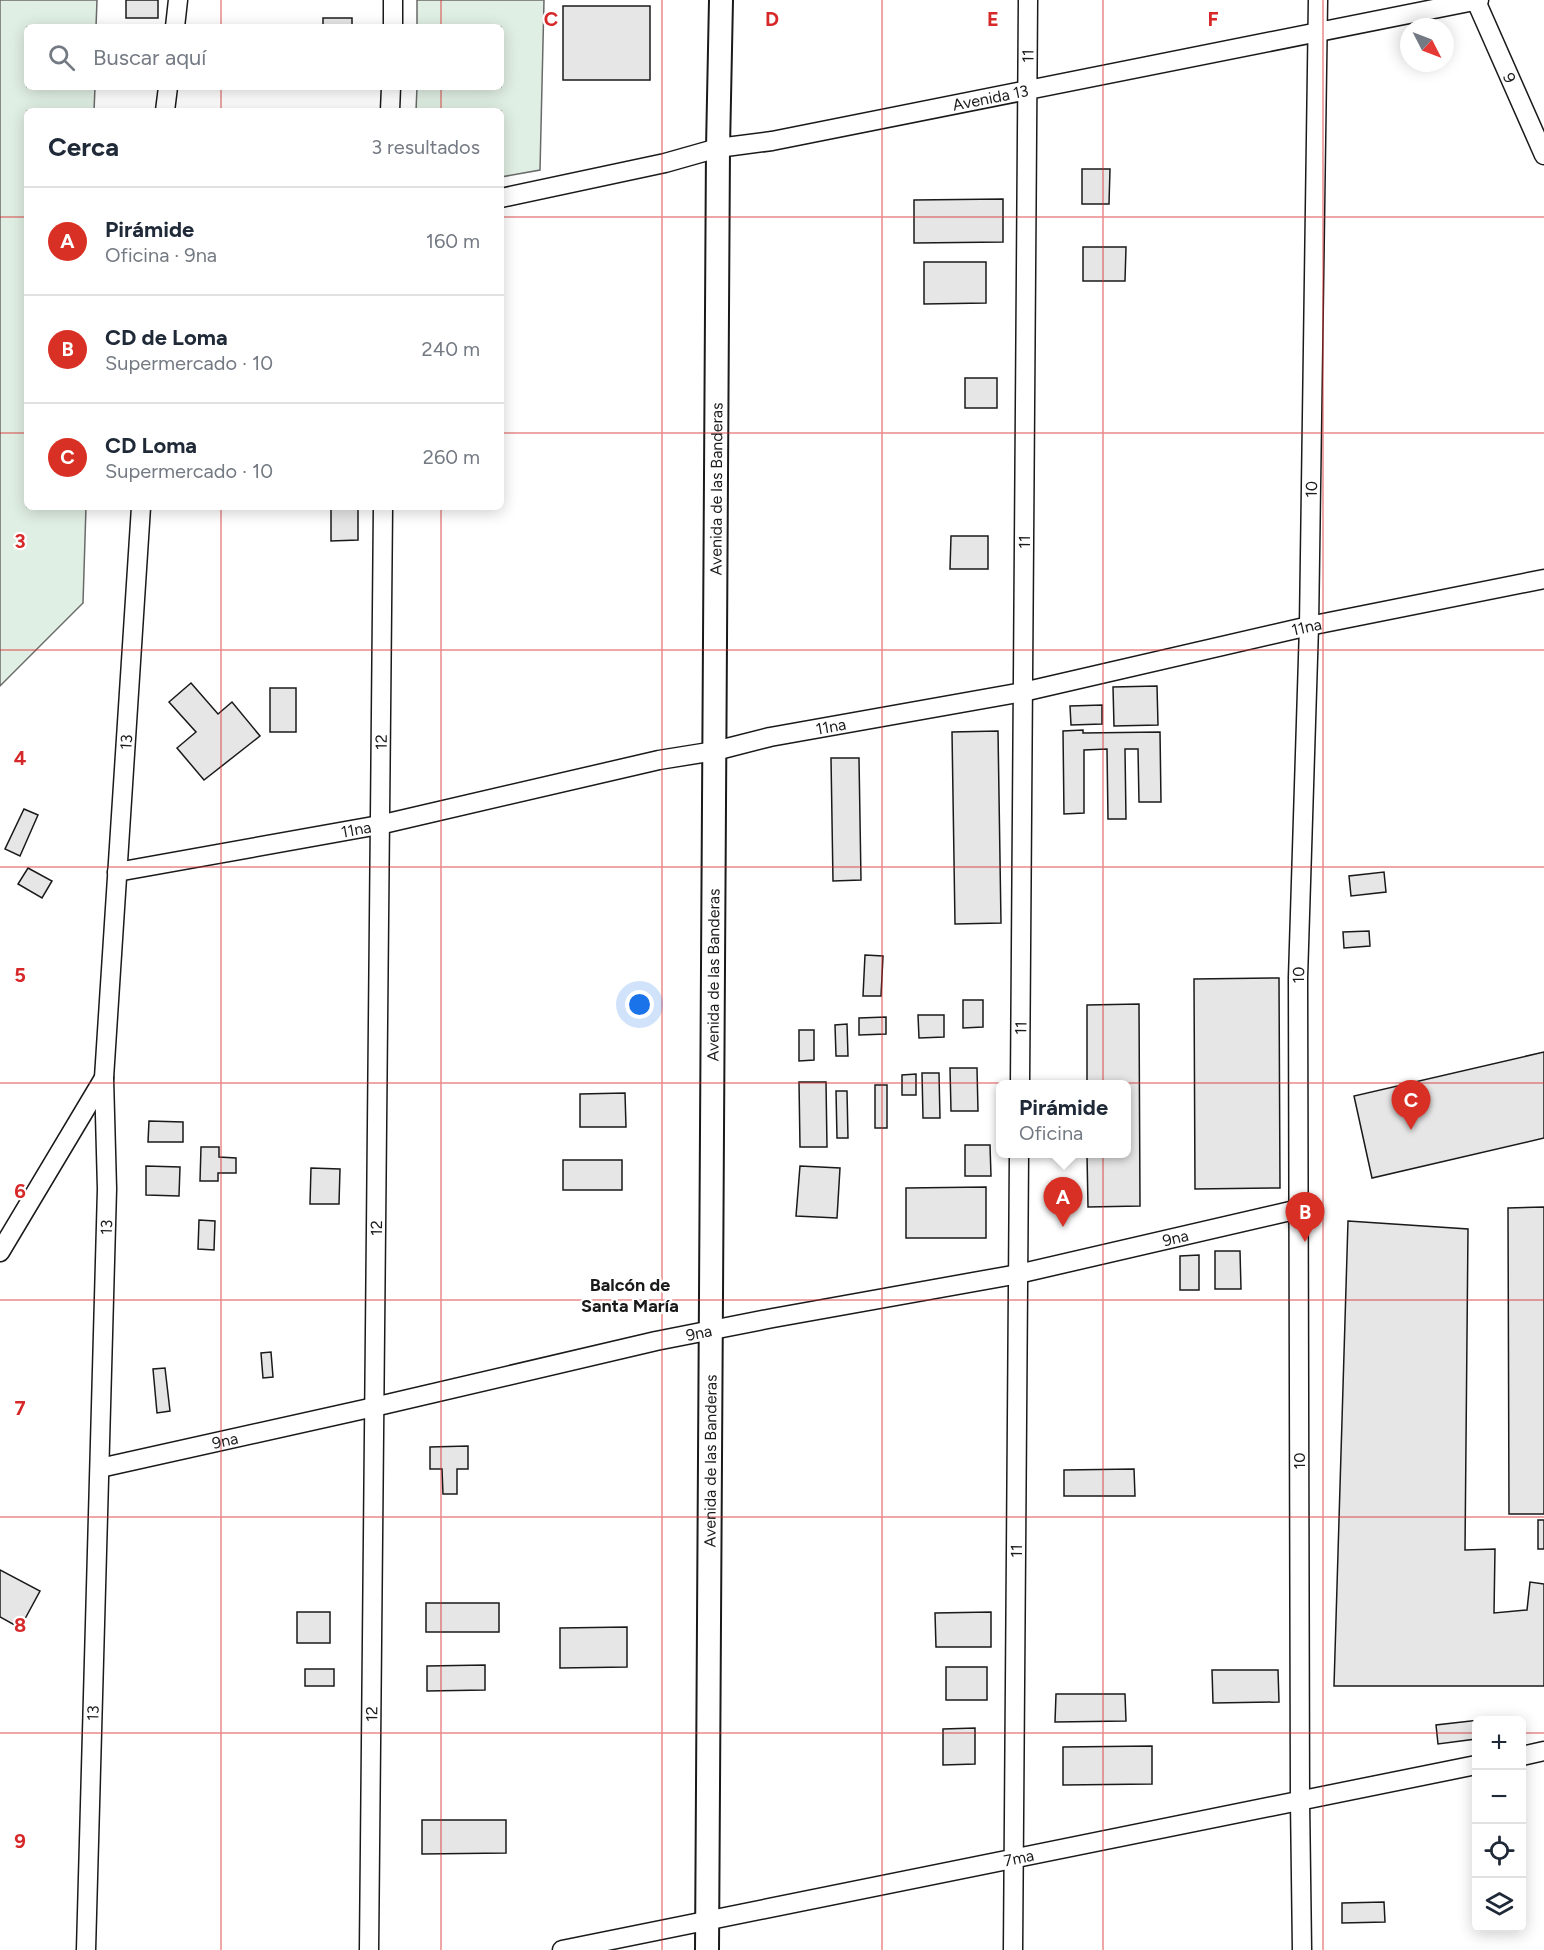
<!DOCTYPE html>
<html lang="es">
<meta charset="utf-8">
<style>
:root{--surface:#fff;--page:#f6f6f7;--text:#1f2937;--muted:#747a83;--line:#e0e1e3;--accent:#d93025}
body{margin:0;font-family:Figtree,sans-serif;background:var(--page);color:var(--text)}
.controls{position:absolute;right:18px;bottom:18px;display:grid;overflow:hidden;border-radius:9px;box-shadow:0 3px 15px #0003}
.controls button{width:54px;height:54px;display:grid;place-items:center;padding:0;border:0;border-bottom:2px solid var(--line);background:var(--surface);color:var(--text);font:30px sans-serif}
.compass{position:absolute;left:1400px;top:18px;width:54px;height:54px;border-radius:50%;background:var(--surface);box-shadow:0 3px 15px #0003;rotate:132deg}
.you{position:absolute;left:640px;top:1005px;width:21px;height:21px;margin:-15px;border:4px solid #fff;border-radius:50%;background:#1a73e8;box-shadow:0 0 0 9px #1a73e833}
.badge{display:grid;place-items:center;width:39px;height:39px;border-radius:50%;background:var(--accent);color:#fff;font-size:20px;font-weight:700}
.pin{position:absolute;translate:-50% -50px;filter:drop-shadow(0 2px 3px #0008)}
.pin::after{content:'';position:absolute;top:32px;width:21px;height:18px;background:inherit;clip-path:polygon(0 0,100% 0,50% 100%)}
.popup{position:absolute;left:996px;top:1080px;width:135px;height:78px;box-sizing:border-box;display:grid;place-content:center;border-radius:9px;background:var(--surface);filter:drop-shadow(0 2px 4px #0005);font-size:20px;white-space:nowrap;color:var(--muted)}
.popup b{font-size:22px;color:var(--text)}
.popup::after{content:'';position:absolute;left:50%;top:100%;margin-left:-12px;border:12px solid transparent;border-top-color:var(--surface)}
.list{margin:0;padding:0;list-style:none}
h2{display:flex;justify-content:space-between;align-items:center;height:78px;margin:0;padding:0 24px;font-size:26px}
h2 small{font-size:20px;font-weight:400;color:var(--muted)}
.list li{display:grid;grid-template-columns:39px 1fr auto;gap:18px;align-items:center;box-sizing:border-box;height:108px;padding:0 24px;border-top:2px solid var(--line)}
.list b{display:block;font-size:22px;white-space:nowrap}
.list p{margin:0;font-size:20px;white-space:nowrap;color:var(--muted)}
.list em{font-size:20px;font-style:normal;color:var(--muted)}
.icon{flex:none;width:33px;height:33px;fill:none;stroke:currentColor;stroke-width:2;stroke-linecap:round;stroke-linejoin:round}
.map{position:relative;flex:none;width:1544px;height:1950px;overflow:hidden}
.search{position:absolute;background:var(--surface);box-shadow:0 3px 15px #0003;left:24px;top:24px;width:480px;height:66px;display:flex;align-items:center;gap:15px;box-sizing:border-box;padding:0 21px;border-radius:9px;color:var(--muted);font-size:22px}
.panel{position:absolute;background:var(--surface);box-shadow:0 3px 15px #0003;left:24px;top:108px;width:480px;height:402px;border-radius:9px}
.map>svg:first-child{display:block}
.green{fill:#e0efe3;stroke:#6a6a6a;stroke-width:1.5}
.building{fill:#e6e6e6;stroke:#1a1a1a;stroke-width:1.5}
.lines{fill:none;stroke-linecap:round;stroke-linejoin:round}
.minor-casing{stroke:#1a1a1a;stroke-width:21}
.tertiary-casing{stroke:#1a1a1a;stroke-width:26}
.minor{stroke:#fff;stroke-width:18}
.tertiary{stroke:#fff;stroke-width:22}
.grid{fill:none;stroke:#d62828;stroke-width:1.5;stroke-opacity:0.55}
.labels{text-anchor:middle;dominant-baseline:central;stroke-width:4.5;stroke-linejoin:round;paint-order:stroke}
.street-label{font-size:16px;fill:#1a1a1a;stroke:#fff}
.neighbourhood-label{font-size:18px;font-weight:bold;fill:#1a1a1a;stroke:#fff}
.grid-label{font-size:20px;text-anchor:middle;font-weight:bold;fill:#d62828;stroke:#fff;stroke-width:4.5;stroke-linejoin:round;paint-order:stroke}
</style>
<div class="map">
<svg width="1544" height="1950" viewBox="0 0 1544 1950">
<rect width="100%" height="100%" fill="#fff"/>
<g class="green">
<path d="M0 0H97L96 27H27V87H95L94 111H27V507H86L83 603 0 686Z"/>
<path d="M417 0H544L540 170 501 177V111H416L417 87H501V27H417Z"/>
</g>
<g class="building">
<rect x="126" y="0" width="32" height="18"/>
<rect x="563" y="6" width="87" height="74"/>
<rect x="323" y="18" width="29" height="9"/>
<path d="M1082 169H1110L1109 204H1082Z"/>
<path d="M1003 199V242L914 243V200Z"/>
<path d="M1083 247H1126L1125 281H1083Z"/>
<path d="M924 262H986V303L924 304Z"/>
<rect x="965" y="378" width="32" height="30"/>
<path d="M331 507H358V540L331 541Z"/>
<path d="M951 536H988V569H950Z"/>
<path d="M191 683 218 714 232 702 260 736 204 780 177 748 196 732 169 702Z"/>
<path d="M1157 686 1158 725 1114 726 1113 687Z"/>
<rect x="270" y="688" width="26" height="44"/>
<path d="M1102 705V724L1071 725 1070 706Z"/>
<path d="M1083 730V733L1160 732 1161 802H1139L1138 749H1125L1126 819H1108L1107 749 1084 750V813L1064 814 1063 731Z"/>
<path d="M998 731 1001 923 955 924 952 732Z"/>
<path d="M831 758H859L861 880 833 881Z"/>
<path d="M24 809 38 815 20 856 5 849Z"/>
<path d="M28 868 52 881 42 898 18 884Z"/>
<path d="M1384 872 1386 892 1351 896 1349 876Z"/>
<path d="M1369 931 1370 946 1344 948 1343 932Z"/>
<path d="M865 955 883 956 881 996H863Z"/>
<path d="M1279 978 1280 1188 1195 1189 1194 979Z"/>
<path d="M963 1000H983V1027L963 1028Z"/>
<path d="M1139 1004 1140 1206 1088 1207 1087 1154H1126V1084H1087V1005Z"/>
<path d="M918 1015H944V1037L919 1038Z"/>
<path d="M886 1017V1034L859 1035V1018Z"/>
<path d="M847 1024 848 1056H836L835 1025Z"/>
<path d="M799 1030H814V1060L799 1061Z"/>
<path d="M1544 1052V1138L1372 1178 1354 1096Z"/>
<path d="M950 1068H977L978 1111H951Z"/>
<path d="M922 1073H939L940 1118H923Z"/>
<path d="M916 1074V1095H902V1075Z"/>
<path d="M799 1082H826L827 1147H800Z"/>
<rect x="875" y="1085" width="12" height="43"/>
<path d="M836 1091H847L848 1138H837Z"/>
<path d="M625 1093 626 1127H580V1094Z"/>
<path d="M149 1121 183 1122V1142H148Z"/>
<path d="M965 1145H990L991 1176H965Z"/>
<path d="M201 1147H219V1157L236 1158V1173H218V1181H200Z"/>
<rect x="563" y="1160" width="59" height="30"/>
<path d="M146 1166 180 1167 179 1196 146 1195Z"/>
<path d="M800 1166 840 1168 837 1218 796 1216Z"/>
<path d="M311 1168 340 1169 339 1204H310Z"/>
<path d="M986 1187V1238H906V1188Z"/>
<path d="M1544 1207V1514H1509L1508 1208Z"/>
<path d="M199 1220 215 1221 214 1250 198 1249Z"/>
<path d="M1348 1221 1468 1229 1465 1550 1495 1549 1494 1613 1527 1610 1530 1582 1544 1584V1686H1334Z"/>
<path d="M1215 1251H1240L1241 1289H1215Z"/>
<path d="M1199 1255V1290H1180V1256Z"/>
<path d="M271 1352 273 1377 263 1378 261 1353Z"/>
<path d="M165 1368 170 1411 157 1413 153 1369Z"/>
<path d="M468 1446V1469H457V1494H443L442 1469H430V1447Z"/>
<path d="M1134 1469 1135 1496H1064V1470Z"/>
<rect x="1538" y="1520" width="6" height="29"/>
<path d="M0 1570 40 1591 20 1628 0 1617Z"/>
<rect x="426" y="1603" width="73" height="29"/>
<rect x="297" y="1612" width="33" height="31"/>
<path d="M991 1612V1647H936L935 1613Z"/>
<path d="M627 1627V1667L560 1668V1628Z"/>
<path d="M485 1665V1690L427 1691V1666Z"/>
<rect x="946" y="1667" width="41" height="33"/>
<rect x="305" y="1669" width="29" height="17"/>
<path d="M1212 1670H1278L1279 1702 1213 1703Z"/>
<path d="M1056 1694H1125L1126 1721 1055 1722Z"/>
<path d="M1488 1719V1720H1476V1739L1438 1744 1436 1725Z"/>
<path d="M975 1728V1764L943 1765V1729Z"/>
<path d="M1152 1746V1784L1063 1785V1747Z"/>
<path d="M422 1820H506V1853L422 1854Z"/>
<path d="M1384 1902 1385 1922 1342 1923V1903Z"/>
</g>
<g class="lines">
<g class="minor-casing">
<g id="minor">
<path id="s1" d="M1476 1 1544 155"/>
<path d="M175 27 178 0"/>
<path d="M393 27V0"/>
<path d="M165 111 168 87"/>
<path d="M390 111 391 87"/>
<path id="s2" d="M501 198 665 163 718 148 772 141 1479 0"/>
<path id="s3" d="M117 872 379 825 659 760 715 751 770 737 1023 692 1309 626 1544 579"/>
<path id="s4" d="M1020 1084 1028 0"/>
<path d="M0 1252 104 1078"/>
<path id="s5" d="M100 1468 374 1407 656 1341 773 1318 1018 1274 1299 1209"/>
<path d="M1522 1756 1544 1751"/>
<path id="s6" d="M86 1950 107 1189 104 1078 141 507"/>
<path id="s7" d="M369 1950 383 507"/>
<path id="s8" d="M562 1950 1476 1765"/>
<path id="s9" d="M1013 1950 1019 1154"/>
<path id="s10" d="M1302 1950 1300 1801 1298 978 1309 626 1318 0"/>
</g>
</g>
<g class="tertiary-casing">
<g id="tertiary">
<path id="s11" d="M707 1950 718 148 721 0"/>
</g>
</g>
<use href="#minor" class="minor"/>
<use href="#tertiary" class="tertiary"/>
</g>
<path class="grid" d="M221 0V27M441 0V27M662 0V1950M882 0V1950M1103 0V1950M1323 0V1950M221 87V111M441 87V111M0 217H27M501 217H1544M0 433H27M501 433H1544M221 507V1950M441 507V1950M0 650H1544M0 867H1544M0 1083H1544M0 1300H1544M0 1517H1544M0 1733H1476M1522 1733H1544"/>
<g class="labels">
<g class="street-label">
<text stroke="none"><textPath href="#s4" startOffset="1028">11</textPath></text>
<text stroke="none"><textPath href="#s1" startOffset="84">9</textPath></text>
<text stroke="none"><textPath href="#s2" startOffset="500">Avenida 13</textPath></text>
<text stroke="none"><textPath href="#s11" startOffset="1461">Avenida de las Banderas</textPath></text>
<text stroke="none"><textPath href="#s10" startOffset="1461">10</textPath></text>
<text stroke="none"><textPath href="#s4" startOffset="542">11</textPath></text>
<text stroke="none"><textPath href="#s3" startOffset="1215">11na</textPath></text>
<text stroke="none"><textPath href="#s3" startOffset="729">11na</textPath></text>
<text stroke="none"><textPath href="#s6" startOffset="1209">13</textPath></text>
<text stroke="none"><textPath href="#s7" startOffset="1208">12</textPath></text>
<text stroke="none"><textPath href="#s3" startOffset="243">11na</textPath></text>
<text stroke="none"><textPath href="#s11" startOffset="975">Avenida de las Banderas</textPath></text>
<text stroke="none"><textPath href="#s10" startOffset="975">10</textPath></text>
<text stroke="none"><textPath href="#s4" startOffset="56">11</textPath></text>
<text stroke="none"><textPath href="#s6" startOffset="723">13</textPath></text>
<text stroke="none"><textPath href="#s7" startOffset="722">12</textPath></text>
<text stroke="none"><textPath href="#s5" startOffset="1100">9na</textPath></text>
<text stroke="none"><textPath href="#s5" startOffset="614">9na</textPath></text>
<text stroke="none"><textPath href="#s5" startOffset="128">9na</textPath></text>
<text stroke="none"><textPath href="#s11" startOffset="489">Avenida de las Banderas</textPath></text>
<text transform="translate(1299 1461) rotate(-90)">10</text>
<text stroke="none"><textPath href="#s9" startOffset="399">11</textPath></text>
<text stroke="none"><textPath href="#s6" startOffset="237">13</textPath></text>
<text stroke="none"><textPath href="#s7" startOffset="236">12</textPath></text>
<text stroke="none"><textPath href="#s8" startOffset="466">7ma</textPath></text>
</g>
<g class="neighbourhood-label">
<text x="630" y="1285">Balcón de<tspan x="630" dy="21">Santa María</tspan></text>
</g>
</g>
<g class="grid-label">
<text x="551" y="26">C</text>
<text x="772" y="26">D</text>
<text x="993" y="26">E</text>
<text x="1213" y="26">F</text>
<text x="20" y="548">3</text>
<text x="20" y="765">4</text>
<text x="20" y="982">5</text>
<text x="20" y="1198">6</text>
<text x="20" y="1415">7</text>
<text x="20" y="1632">8</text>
<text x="20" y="1848">9</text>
</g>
</svg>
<div class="controls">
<button>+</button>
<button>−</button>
<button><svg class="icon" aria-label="locate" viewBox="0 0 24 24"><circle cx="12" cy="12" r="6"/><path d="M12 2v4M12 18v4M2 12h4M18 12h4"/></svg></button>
<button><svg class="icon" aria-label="layers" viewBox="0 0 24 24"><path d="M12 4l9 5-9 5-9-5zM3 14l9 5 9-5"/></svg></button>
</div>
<svg class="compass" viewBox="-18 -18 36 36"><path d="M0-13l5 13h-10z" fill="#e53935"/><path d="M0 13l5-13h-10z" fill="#747a83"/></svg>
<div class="you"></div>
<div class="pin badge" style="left:1063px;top:1227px">A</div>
<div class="popup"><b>Pirámide</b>Oficina</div>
<div class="pin badge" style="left:1305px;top:1242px">B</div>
<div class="pin badge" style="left:1411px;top:1130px">C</div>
<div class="search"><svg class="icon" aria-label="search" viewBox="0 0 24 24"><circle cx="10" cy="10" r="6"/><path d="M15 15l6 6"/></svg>Buscar aquí</div>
<section class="panel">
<h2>Cerca<small>3 resultados</small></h2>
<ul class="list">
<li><span class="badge">A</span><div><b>Pirámide</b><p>Oficina · 9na</p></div><em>160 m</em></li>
<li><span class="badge">B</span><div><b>CD de Loma</b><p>Supermercado · 10</p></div><em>240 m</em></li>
<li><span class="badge">C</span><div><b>CD Loma</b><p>Supermercado · 10</p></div><em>260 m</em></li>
</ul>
</section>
</div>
